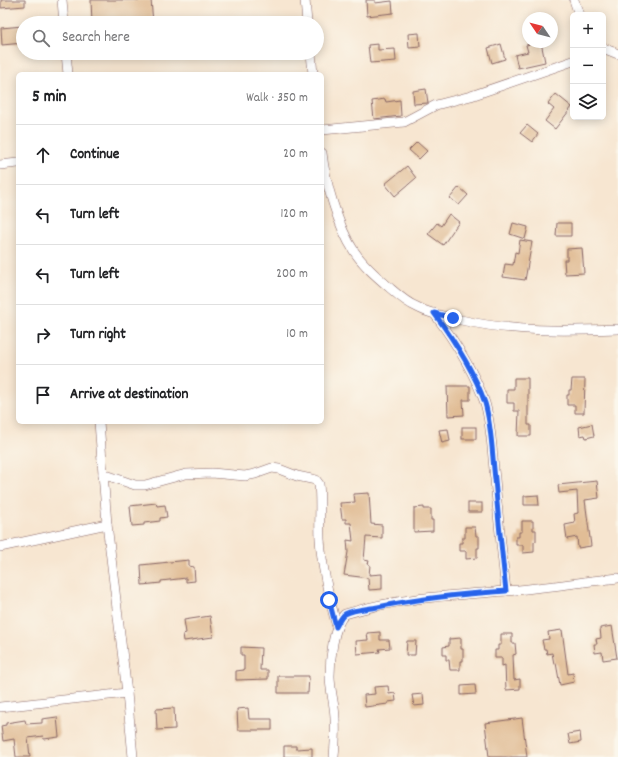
<!DOCTYPE html>
<meta charset="utf-8">
<style>
:root{--surface:#fff;--page:#f2f2f2;--text:#202124;--muted:#757577;--line:#e0e0e0}
body{margin:0;font-family:Dekko,sans-serif;background:var(--page);color:var(--text)}
.controls{position:absolute;right:12px;top:12px;display:grid;overflow:hidden;border-radius:6px;box-shadow:0 2px 10px #0003}
.controls button{width:36px;height:36px;display:grid;place-items:center;padding:0;border:0;border-bottom:1px solid var(--line);background:var(--surface);color:var(--text);font:20px sans-serif}
.compass{position:absolute;left:522px;top:12px;width:36px;height:36px;border-radius:50%;background:var(--surface);box-shadow:0 2px 10px #0003;rotate:305deg}
.stop{position:absolute;width:12px;height:12px;margin:-9px;border:3px solid #2563eb;border-radius:50%;background:#fff}
.stop.end{background:#2563eb;border-color:#fff;box-shadow:0 1px 4px #0008}
.list{margin:0;padding:0;list-style:none}
h2{display:flex;justify-content:space-between;align-items:center;height:52px;margin:0;padding:0 16px;font-size:17px}
h2 small{font-size:13px;font-weight:400;color:var(--muted)}
.list li{display:grid;grid-template-columns:26px 1fr auto;gap:12px;align-items:center;box-sizing:border-box;height:60px;padding:0 16px;border-top:1px solid var(--line)}
.list b{display:block;font-size:15px;white-space:nowrap}
.list em{font-size:13px;font-style:normal;color:var(--muted)}
.icon{flex:none;width:22px;height:22px;fill:none;stroke:currentColor;stroke-width:2;stroke-linecap:round;stroke-linejoin:round}
.map{position:relative;flex:none;width:618px;height:757px;overflow:hidden}
.search{position:absolute;background:var(--surface);box-shadow:0 2px 10px #0003;left:16px;top:16px;width:308px;height:44px;display:flex;align-items:center;gap:10px;box-sizing:border-box;padding:0 14px;border-radius:22px;color:var(--muted);font-size:15px}
.panel{position:absolute;background:var(--surface);box-shadow:0 2px 10px #0003;left:16px;top:72px;width:308px;height:352px;border-radius:6px}
.map>svg:first-child{display:block}
.building{fill:#e1bd96}
.lines{fill:none;stroke-linecap:round;stroke-linejoin:round}
.street-casing{stroke:#876565;stroke-width:10}
.street{stroke:#fff;stroke-width:9}
.route{stroke:#2563eb;stroke-width:5}
</style>
<div class="map">
<svg width="618" height="757" viewBox="0 0 618 757">
<rect width="100%" height="100%" fill="#fbf7ec"/>
<filter id="ink" filterUnits="userSpaceOnUse"><feTurbulence type="fractalNoise" baseFrequency=".025" numOctaves="2"/><feDisplacementMap in="SourceGraphic" scale="8" xChannelSelector="R" yChannelSelector="G"/><feConvolveMatrix kernelMatrix="1 2 1 2 8 2 1 2 1" color-interpolation-filters="sRGB"/></filter>
<filter id="wash" filterUnits="userSpaceOnUse"><feTurbulence type="fractalNoise" baseFrequency=".012" numOctaves="4" result="noise"/><feDisplacementMap in="SourceGraphic" scale="16" xChannelSelector="R" yChannelSelector="G"/><feGaussianBlur stdDeviation="0.9" result="paint"/><feColorMatrix in="noise" values="0 0 0 0 0 0 0 0 0 0 0 0 0 0 0 0 0 1.4 0 .05"/><feComposite in="paint" operator="in"/></filter>
<g filter="url(#wash)">
<rect width="100%" height="100%" fill="#f7e6d1"/>
<g id="blocks">
<g class="building">
<path d="M1 0H25V6L1 8Z"/>
<path d="M91 0H151L153 23H92Z"/>
<path d="M366 0H375V3L392 1 393 13 367 16Z"/>
<path d="M23 26V43L2 45 1 28Z"/>
<path d="M419 33 420 47 409 48 408 34Z"/>
<path d="M541 42 545 62 518 68 515 55 528 52 526 45Z"/>
<path d="M378 44V50L395 49 396 61 370 63 368 45Z"/>
<path d="M501 44 505 59 492 63 488 48Z"/>
<path d="M426 89 428 103 414 104 413 91Z"/>
<path d="M556 94 572 107 555 129 545 121 554 109 548 104Z"/>
<path d="M385 99 386 102 400 100 401 116 374 119 372 101Z"/>
<path d="M527 125 538 134 532 142 520 133Z"/>
<path d="M417 142 427 151 419 159 409 150Z"/>
<path d="M407 166 416 178 395 196 385 184Z"/>
<path d="M459 187 468 195 459 205 450 198Z"/>
<path d="M449 214 459 222 443 245 428 234 437 223 441 226Z"/>
<path d="M513 223 528 227 525 239 510 234Z"/>
<path d="M557 223H571V236H556Z"/>
<path d="M520 240 532 242 525 280 503 277 505 264 513 265 515 252 518 253Z"/>
<path d="M582 248 584 273 565 274 564 260H567V249Z"/>
<path d="M514 378H528V425H531V436H518L519 411H514V403H507V389H514Z"/>
<path d="M572 379H585L584 413H575V405H567V395H569V390H571Z"/>
<path d="M447 386H470V400H463L464 415 448 416Z"/>
<path d="M592 424 594 436 586 438 585 435 580 436 579 427Z"/>
<rect x="462" y="427" width="14" height="12"/>
<path d="M448 429 450 441 442 443 439 430Z"/>
<path d="M597 481 599 498 585 500 591 546 578 548 577 537 567 539 565 525 575 523 574 514 578 513 577 491 559 493 558 485Z"/>
<path d="M369 493 371 524 382 525V538L366 537 364 560 369 561 368 564 370 565 369 575 382 574V589L369 590 368 578 344 575 348 552 347 540 353 541 351 523H346V519H342L340 503 355 502 354 494Z"/>
<path d="M538 495 539 505H524V496Z"/>
<path d="M156 503 157 506 165 505 167 517 160 518V521L144 523V525L132 526 130 506Z"/>
<rect x="468" y="503" width="14" height="9"/>
<path d="M424 507V509H431V520H433V531L414 532V508Z"/>
<path d="M522 521H533V530H536V541L534 542V552L523 553V545H516V537H519V532H522Z"/>
<path d="M465 527H475L476 536H479V548H477V558L466 559V551H459V543H462V538H465Z"/>
<path d="M189 560V566L194 567 195 581 186 582V578L161 581V583L142 585 141 565Z"/>
<path d="M210 616 213 637 184 641 183 634 186 633 184 620Z"/>
<path d="M612 626 617 658 603 660 602 652 595 653 594 644H597L596 639 601 638 600 628Z"/>
<path d="M562 630 568 674 573 673 574 682 560 685 556 663 554 664 552 653 547 654 546 649H544L542 640 549 639 548 632Z"/>
<path d="M380 632V640H389L390 648 379 649 380 652 357 654 356 641 368 640 367 633Z"/>
<path d="M501 634H512V643H515L516 654 513 655 514 680 520 679V689L506 690 505 665 502 666V658H495V650H498V645H501Z"/>
<path d="M461 638V649H463V661H460V670H450L449 660H446V655H443V647L449 646V639Z"/>
<path d="M407 641H416L415 655H406Z"/>
<path d="M241 647 261 648 260 670H268V679L236 680V671L244 670V655H241Z"/>
<path d="M278 676H309L308 693H278Z"/>
<path d="M475 685 476 694 461 695V686Z"/>
<path d="M388 686 389 694 395 693 396 701 388 702V704L365 707 364 695 375 694 374 687Z"/>
<path d="M423 694 424 705 414 706 412 695Z"/>
<path d="M174 708 175 729 157 730 156 709Z"/>
<path d="M248 708 249 719H272V730H238L237 709Z"/>
<path d="M57 717 59 737 44 739 43 736 28 738 30 757H16L14 739 3 741 1 726 6 725V723L25 720 26 724 42 723V719Z"/>
<path d="M522 718 527 757H489L485 723Z"/>
<path d="M580 732 581 742 570 744 568 734Z"/>
<path d="M284 746H296V749L312 748V757H284Z"/>
</g>
</g>
</g>
<g filter="url(#ink)">
<use href="#blocks" fill-opacity="0" stroke="#876565" stroke-width="1"/>
<g class="lines">
<g class="street-casing">
<g id="street">
<path d="M62 0 64 23"/>
<path d="M305 0 307 23"/>
<path d="M574 0 579 15"/>
<path d="M603 48 618 54"/>
<path d="M66 53 68 74"/>
<path d="M311 53 313 74"/>
<path d="M322 130 404 122 436 105 471 96 573 61"/>
<path d="M322 153C325 181 338 227 354 251 363 265 377 277 390 288 398 295 407 303 417 307 430 314 446 317 461 320 513 332 564 331 618 329"/>
<path d="M0 165 18 163"/>
<path d="M434 313C454 340 474 371 485 403 492 427 492 454 495 479 498 516 502 554 506 591"/>
<path d="M99 422 107 524 127 693 133 757"/>
<path d="M103 474 135 485H145L186 474 212 473 245 476 255 474 272 468 279 469 297 476 316 480 319 484C321 503 319 521 320 539 322 569 329 598 337 627"/>
<path d="M0 547 107 524"/>
<path d="M0 707 127 693"/>
<path d="M334 757C335 745 336 732 335 719 335 705 330 691 330 676 330 660 333 625 345 614 397 598 452 595 506 591 543 588 581 582 618 578"/>
</g>
</g>
<use href="#street" class="street"/>
</g>
</g>
<g class="lines" filter="url(#ink)">
<path class="route" d="M329 600 336 627C339 622 341 617 345 614 354 609 368 609 378 607 420 598 463 594 506 591 502 554 498 516 495 479 492 454 492 427 485 403 474 371 454 340 434 313L453 318"/>
</g>
</svg>
<div class="controls">
<button>+</button>
<button>−</button>
<button><svg class="icon" aria-label="layers" viewBox="0 0 24 24"><path d="M12 4l9 5-9 5-9-5zM3 14l9 5 9-5"/></svg></button>
</div>
<svg class="compass" viewBox="-18 -18 36 36"><path d="M0-13l5 13h-10z" fill="#e53935"/><path d="M0 13l5-13h-10z" fill="#757577"/></svg>
<div class="stop" style="left:329px;top:600px"></div>
<div class="stop end" style="left:453px;top:318px"></div>
<div class="search"><svg class="icon" aria-label="search" viewBox="0 0 24 24"><circle cx="10" cy="10" r="6"/><path d="M15 15l6 6"/></svg>Search here</div>
<section class="panel">
<h2>5 min<small>Walk · 350 m</small></h2>
<ul class="list">
<li><svg class="icon" aria-label="ahead" viewBox="0 0 24 24"><path d="M12 20V5M6 11l6-6 6 6"/></svg><div><b>Continue</b></div><em>20 m</em></li>
<li><svg class="icon" aria-label="left" viewBox="0 0 24 24"><path d="M17 20v-9H6M10 6l-5 5 5 5"/></svg><div><b>Turn left</b></div><em>120 m</em></li>
<li><svg class="icon" aria-label="left" viewBox="0 0 24 24"><path d="M17 20v-9H6M10 6l-5 5 5 5"/></svg><div><b>Turn left</b></div><em>200 m</em></li>
<li><svg class="icon" aria-label="right" viewBox="0 0 24 24"><path d="M7 20v-9h11M14 6l5 5-5 5"/></svg><div><b>Turn right</b></div><em>10 m</em></li>
<li><svg class="icon" aria-label="arrive" viewBox="0 0 24 24"><path d="M6 21V4h12l-3 4 3 4H6"/></svg><div><b>Arrive at destination</b></div></li>
</ul>
</section>
</div>
